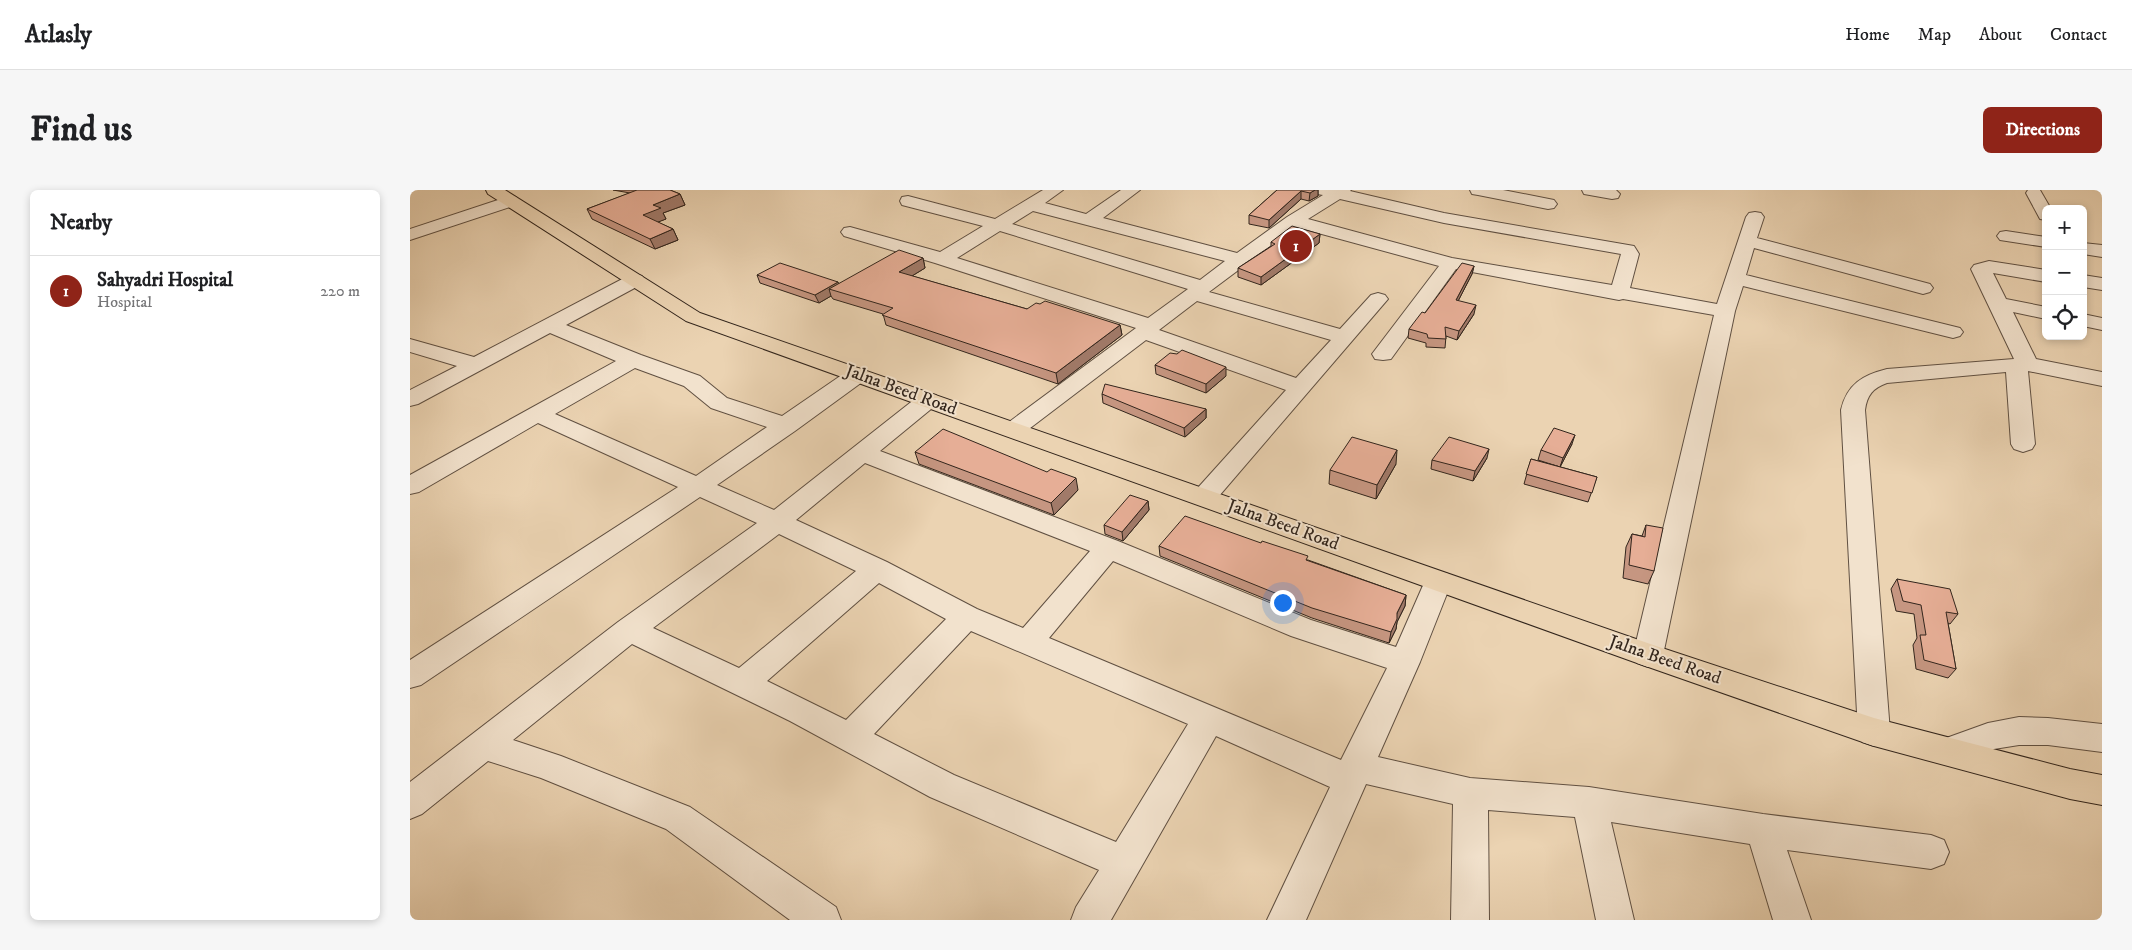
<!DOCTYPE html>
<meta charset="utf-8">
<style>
:root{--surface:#fff;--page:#f6f6f6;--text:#202124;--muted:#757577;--line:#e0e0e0;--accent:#8f2418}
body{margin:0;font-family:"IM FELL DW Pica",serif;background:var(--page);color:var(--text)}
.controls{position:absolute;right:15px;top:15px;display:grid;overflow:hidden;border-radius:8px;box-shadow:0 2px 8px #0003}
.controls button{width:45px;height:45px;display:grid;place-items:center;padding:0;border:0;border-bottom:1px solid var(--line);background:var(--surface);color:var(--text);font:25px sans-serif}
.you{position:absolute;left:872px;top:412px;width:18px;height:18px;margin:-12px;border:4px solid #fff;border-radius:50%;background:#1a73e8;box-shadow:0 0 0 8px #1a73e833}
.badge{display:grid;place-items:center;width:32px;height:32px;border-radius:50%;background:var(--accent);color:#fff;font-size:16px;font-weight:700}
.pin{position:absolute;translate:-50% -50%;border:2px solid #fff;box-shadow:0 1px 5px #0006}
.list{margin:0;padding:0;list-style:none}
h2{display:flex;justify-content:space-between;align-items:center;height:65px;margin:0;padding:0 20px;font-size:21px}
h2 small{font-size:16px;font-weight:400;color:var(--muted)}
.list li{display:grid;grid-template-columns:32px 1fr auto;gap:15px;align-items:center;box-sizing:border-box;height:70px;padding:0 20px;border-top:1px solid var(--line)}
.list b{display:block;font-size:19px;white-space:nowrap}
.list p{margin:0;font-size:16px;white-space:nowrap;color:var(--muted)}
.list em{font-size:16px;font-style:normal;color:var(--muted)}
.icon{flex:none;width:28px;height:28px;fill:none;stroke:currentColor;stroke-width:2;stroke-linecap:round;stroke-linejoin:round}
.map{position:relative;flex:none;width:1692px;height:730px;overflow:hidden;border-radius:8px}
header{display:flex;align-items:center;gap:30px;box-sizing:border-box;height:70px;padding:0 25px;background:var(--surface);border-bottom:1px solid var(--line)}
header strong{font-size:24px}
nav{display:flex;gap:28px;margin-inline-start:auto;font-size:18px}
.intro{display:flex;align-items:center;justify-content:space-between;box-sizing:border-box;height:120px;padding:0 30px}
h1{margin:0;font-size:35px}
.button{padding:12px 22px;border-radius:8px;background:var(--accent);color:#fff;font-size:18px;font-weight:700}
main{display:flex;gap:30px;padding:0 30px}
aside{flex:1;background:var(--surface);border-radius:8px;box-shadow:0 2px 8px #0003}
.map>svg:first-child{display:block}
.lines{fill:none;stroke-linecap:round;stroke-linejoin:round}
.minor-casing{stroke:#605042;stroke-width:2}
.major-casing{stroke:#32251c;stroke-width:2}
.minor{fill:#f2e2cd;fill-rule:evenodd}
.major{fill:#ebd3b2;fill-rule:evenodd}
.wall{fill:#c69681;stroke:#32251c}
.shaded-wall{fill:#a17a69;stroke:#32251c}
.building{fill:#e6ae96;stroke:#32251c}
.labels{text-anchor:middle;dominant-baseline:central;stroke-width:4;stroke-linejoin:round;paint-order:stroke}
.street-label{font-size:18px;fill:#32251c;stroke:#f2e2cd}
</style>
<header>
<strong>Atlasly</strong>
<nav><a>Home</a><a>Map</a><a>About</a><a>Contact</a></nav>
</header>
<div class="intro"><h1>Find us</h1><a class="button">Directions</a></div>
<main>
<aside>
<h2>Nearby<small></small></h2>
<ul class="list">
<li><span class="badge">1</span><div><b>Sahyadri Hospital</b><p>Hospital</p></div><em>220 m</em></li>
</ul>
</aside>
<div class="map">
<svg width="1692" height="730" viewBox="0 0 1692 730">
<rect width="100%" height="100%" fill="#ebd3b2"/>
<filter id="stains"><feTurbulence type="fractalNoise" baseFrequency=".004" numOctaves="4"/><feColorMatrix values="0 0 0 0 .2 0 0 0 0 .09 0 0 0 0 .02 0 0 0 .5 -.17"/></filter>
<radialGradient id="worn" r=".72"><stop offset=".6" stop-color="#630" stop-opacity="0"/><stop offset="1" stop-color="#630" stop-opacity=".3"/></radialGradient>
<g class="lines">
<g class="minor-casing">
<g id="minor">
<path d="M633 0H653L635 13 676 24 711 0H730L693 28 827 63 877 27 913 5 907 4 905 0H941L940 1 1034 23 1224 56 1229 64 1220 98 1307 114 1336 27 1339 23 1345 22 1351 23 1354 27 1347 48 1520 94 1523 98 1520 102 1513 104 1344 58 1336 85 1550 138 1553 142 1550 146 1543 148 1333 96 1325 121 1253 465 1249 473 1238 477 1227 473 1223 465 1304 125 1213 109 1209 110 1046 79 981 169 973 170 965 169 962 164 1029 76 886 37 799 102 930 139 961 105 968 103 975 105 978 109 803 313 794 316 785 313 781 307 785 301 876 200 736 150 611 245 603 247 595 245 591 240 595 235 726 138 525 73 434 46 431 42 434 38 440 37 530 62 573 36 492 15 490 11 492 7 498 6 585 29ZM930 9 1034 33 1211 64 1202 95 1042 68 898 29ZM623 21 815 71 790 90 602 34ZM590 41 778 99 738 128 547 68ZM787 111 921 150 886 188 749 140Z"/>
<path d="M1060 0H1093L1144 10 1147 14 1144 18 1138 19 1068 5 1062 4Z"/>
<path d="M1172 0H1206L1210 4 1208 8 1202 9 1174 4Z"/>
<path d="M1618 0H1630L1641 19H1636V30L1630 29 1616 3Z"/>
<path d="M100 6 106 7 108 11 106 15 0 50V39Z"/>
<path d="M1596 41 1636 47V57L1590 50 1587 46 1590 42Z"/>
<path d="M1673 53 1692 55V67L1673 64Z"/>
<path d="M1579 71 1636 80V92L1583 83 1596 109 1636 117V129L1603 122 1626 169 1692 182V196L1618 181 1625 254 1622 259 1613 262 1604 259 1601 254 1596 182 1477 193C1463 198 1457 205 1455 220L1480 542 1476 552 1464 556 1452 552 1448 542 1431 220C1437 194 1453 185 1477 179L1604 169 1561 79 1564 75Z"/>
<path d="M225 84 232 86 235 90 232 94 156 135 231 165 290 186 317 208 372 226 439 180 447 178 455 180 458 185 455 190 385 241 307 295 364 320 510 205 518 203 526 205 529 210 526 215 470 261 708 351 901 430 986 457 1018 384 1028 381 1038 384 1042 391 1010 472 968 567 1060 588 1179 597 1353 624 1521 645 1534 650 1539 662 1534 674 1521 679 1377 660 1401 730H1363L1340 654 1201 632 1224 730H1186L1165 627 1078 620 1079 730H1041L1043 614 956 594 896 730H857L920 597 806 546 701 730H661L666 717 689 680 520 607 380 531 222 454 103 550 151 566 280 617 426 717 431 730H380L256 639 131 588 78 571 12 624 0 629V592L208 432 347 333 290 307 11 495 0 498V470L268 297 128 233 9 302 0 304V285L206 171 140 143 8 214 0 216V200L47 176 0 162V149L64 167 218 86ZM225 178 274 196 301 218 357 237 286 286 145 224ZM455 273 680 361 613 438 567 419 477 372 386 330ZM369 344 446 381 329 478 243 438ZM703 371 881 446 977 478 931 570 639 448ZM469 393 536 429 436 530 357 491ZM561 441 778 534 706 652 544 585 464 544Z"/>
<path d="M1673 85 1692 88V100L1673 97Z"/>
<path d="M1673 124 1692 128V140L1673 136Z"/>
<path d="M1609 527 1638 528 1692 534V562L1638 555H1609L1584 559 1540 575 1528 571 1523 561 1528 551 1578 533Z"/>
</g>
</g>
<g class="major-casing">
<path id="major" d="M76 0H95L290 123 1249 457 1464 528 1660 579 1692 585V615L1660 609 1464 556 1227 473 276 131 78 4Z"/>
</g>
<use href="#minor" class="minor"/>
<use href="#major" class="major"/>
</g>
<g class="wall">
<path d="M203 0H260L270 4 275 15 253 23 256 29 247 32 263 39 268 50 245 59 182 29 177 19 220 3Z"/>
<path d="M867 0H908V6L899 11 891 9 859 38 839 34V25Z"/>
<path d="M910 44 909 53 851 95 828 87V78L861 56V52Z"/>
<path d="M513 68 515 78 502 86 617 119 710 135 712 145 648 194 476 135 473 124 423 109 421 106 409 113 350 93 347 85 428 92V94Z"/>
<path d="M1064 76 1062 84 1048 111 1064 124 1047 150 1036 146 1035 158 1016 157V153L998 148 999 139 1015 123Z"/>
<path d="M745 175 816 186 796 203 746 184Z"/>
<path d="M692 204 796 219V228L775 247 693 213Z"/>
<path d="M1162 254 1150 277 1128 270 1131 260Z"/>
<path d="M505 262 668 300 644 325 509 274Z"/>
<path d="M1077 268 1063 291 1021 279 1022 270Z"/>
<path d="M1121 269 1187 287 1178 312 1114 294Z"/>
<path d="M986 274 966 309 919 294 920 280Z"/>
<path d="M738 311 739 320 713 351 695 344 694 335Z"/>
<path d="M1236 335 1244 381 1238 394 1213 388 1216 357 1222 344 1232 346Z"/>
<path d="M749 356 898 370 996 405 995 416 987 432 986 439 979 453 902 428 750 366Z"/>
<path d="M1487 389 1548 424 1540 434 1538 433 1546 479 1538 488 1506 479 1503 455 1507 448 1504 424 1486 421 1481 399Z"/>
</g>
<g class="shaded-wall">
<path d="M905 0H908V6L899 11 900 3Z"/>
<path d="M891 1V9L859 38V30Z"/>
<path d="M270 4 275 15 253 23 256 29 238 36 233 25 243 15Z"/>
<path d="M263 39 268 50 245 59 240 49Z"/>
<path d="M910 44 909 53 851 95V87Z"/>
<path d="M513 68 515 78 492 92 489 82Z"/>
<path d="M1064 76 1062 84 1044 119 1046 110Z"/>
<path d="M428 92 431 100 419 99 421 106 409 113 405 105Z"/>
<path d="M1066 115 1064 124 1047 150 1049 141Z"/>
<path d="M710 135 712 145 648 194 646 183Z"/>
<path d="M816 177V186L796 203V194Z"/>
<path d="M796 219V228L775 247 774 238Z"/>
<path d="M1165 245 1162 254 1150 277 1153 268Z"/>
<path d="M1079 259 1077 268 1063 291 1065 281Z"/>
<path d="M987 260 986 274 966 309 967 295Z"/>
<path d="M666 288 668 300 644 325 641 313Z"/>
<path d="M738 311 739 320 713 351 712 342Z"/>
<path d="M996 405 995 416 987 432 986 439 979 453 981 442 987 423Z"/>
</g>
<g class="building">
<path d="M227 0H260L270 4 243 15 251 18 233 25 263 39 240 49 177 19Z"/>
<path d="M867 0H905L900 3 891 1 859 30 839 25Z"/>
<path d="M882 36 910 44 851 87 828 78 865 54 861 52Z"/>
<path d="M489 60 513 68 489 82 617 119 626 113 630 114 635 111 710 135 646 183 472 125 483 118 419 99Z"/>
<path d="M370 73 428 92 405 105 347 85Z"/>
<path d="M1052 73 1064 76 1046 110 1066 115 1049 141 1035 137 1036 149 1018 148 1017 144 999 139 1012 122 1015 123Z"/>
<path d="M772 160 816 177 796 194 745 175 760 163 767 164Z"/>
<path d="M695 194 796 219 774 238 692 204Z"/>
<path d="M1144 238 1165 245 1153 268 1131 260Z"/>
<path d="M533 239 637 282 641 279 666 288 641 313 505 262Z"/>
<path d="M942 247 987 260 967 295 920 280Z"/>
<path d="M1039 247 1079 259 1065 281 1022 270Z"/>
<path d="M1121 269 1187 287 1182 303 1116 284Z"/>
<path d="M720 305 738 311 712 342 694 335Z"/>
<path d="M775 326 851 353 852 351 898 366 896 370 996 405 987 423V429L981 442 902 418 749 356Z"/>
<path d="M1236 335 1253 338 1244 381 1219 375 1222 344 1235 347Z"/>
<path d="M1487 389 1540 399 1548 424 1536 422 1546 479 1514 470 1510 445H1516L1511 415 1493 411Z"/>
</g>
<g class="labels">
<g class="street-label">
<text transform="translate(491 200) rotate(20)">Jalna Beed Road</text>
<text transform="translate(873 335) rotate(20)">Jalna Beed Road</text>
<text transform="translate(1255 470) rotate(19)">Jalna Beed Road</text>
</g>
</g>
<rect width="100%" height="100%" filter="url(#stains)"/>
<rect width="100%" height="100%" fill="url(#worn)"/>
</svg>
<div class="controls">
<button>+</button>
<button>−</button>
<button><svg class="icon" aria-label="locate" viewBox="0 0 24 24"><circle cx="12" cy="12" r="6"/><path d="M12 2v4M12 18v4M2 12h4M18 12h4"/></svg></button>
</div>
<div class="you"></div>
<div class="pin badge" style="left:886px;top:56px">1</div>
</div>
</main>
